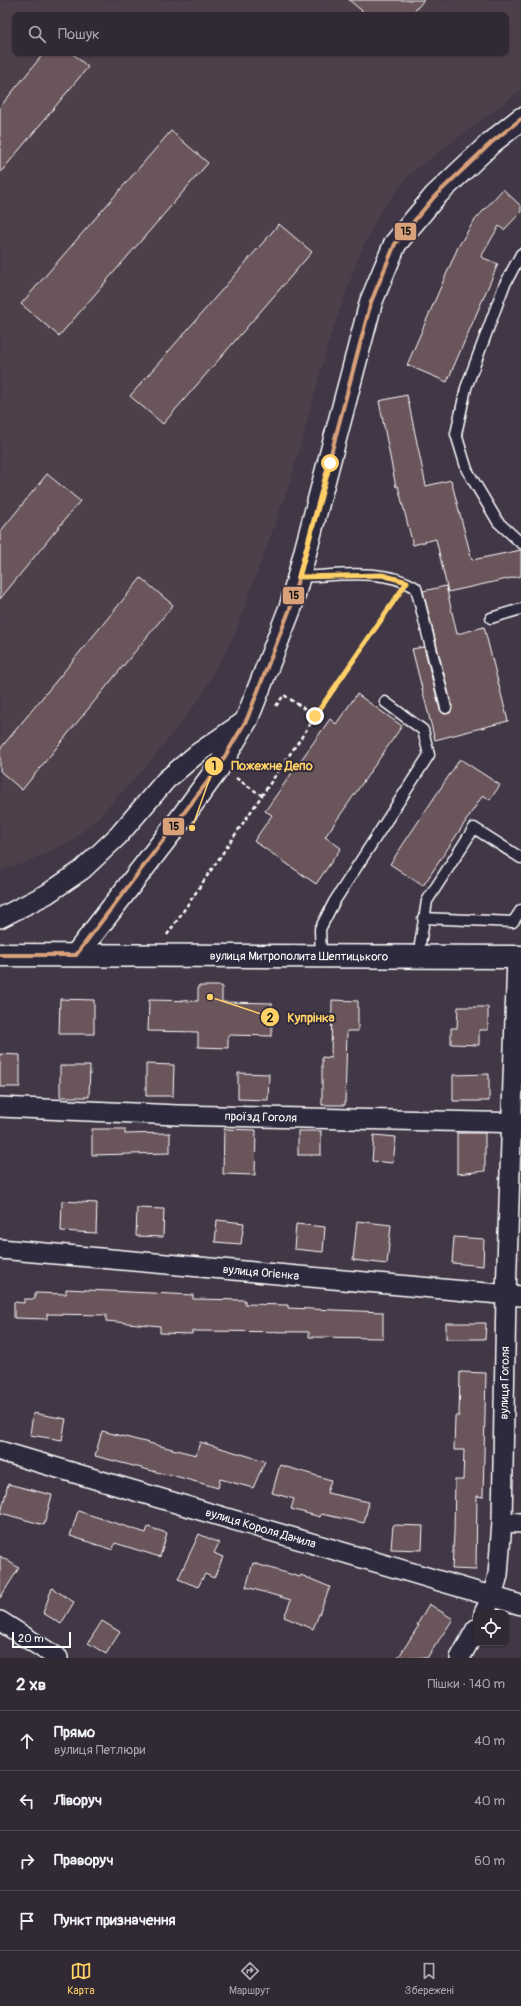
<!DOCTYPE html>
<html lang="uk">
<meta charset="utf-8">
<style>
:root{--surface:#312934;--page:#3d3540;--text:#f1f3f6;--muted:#a8a6ac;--line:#4c454f;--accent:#ffd166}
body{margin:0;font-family:Pangolin,sans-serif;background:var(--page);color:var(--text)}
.controls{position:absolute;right:12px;bottom:12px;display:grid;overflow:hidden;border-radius:8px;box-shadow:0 1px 3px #0004}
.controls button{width:36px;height:36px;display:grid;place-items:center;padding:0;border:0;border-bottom:1px solid var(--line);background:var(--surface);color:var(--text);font:20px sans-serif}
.scale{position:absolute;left:12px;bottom:10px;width:59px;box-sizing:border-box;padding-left:4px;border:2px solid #fff;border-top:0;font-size:11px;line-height:14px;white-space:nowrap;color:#fff;-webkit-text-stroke:3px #2f2a3d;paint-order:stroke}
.stop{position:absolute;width:12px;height:12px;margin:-9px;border:3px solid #ffd166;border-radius:50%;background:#fff}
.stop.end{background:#ffd166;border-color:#fff;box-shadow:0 1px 4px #0008}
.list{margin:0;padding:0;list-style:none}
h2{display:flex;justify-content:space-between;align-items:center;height:52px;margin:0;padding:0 16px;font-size:17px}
h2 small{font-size:13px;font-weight:400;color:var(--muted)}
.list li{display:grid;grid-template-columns:26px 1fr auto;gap:12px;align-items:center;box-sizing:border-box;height:60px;padding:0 16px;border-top:1px solid var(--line)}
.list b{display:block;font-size:15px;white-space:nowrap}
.list p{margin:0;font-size:13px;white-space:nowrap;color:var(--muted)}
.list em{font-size:13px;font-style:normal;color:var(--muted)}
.icon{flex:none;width:22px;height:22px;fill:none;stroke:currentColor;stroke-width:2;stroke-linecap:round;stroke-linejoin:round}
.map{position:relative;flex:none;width:521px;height:1658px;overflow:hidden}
.search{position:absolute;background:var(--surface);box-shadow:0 1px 3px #0004;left:12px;right:12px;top:12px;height:44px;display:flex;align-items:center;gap:10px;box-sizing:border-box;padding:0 14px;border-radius:8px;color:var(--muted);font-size:15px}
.sheet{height:292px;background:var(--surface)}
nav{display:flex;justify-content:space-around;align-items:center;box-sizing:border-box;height:56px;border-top:1px solid var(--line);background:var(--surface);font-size:11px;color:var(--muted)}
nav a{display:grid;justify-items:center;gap:2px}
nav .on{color:var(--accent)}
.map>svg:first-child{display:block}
.built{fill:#4e404c;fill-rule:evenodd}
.building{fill:#6b555a;stroke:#fff}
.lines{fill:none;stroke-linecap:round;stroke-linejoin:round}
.lane-casing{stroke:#fff;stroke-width:13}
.street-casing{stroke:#fff;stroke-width:22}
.secondary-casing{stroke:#fff;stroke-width:25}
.path{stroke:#fff;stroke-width:2.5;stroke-dasharray:4 3;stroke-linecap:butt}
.lane{stroke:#2f2a3d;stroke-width:10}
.street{stroke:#2f2a3d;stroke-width:19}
.secondary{stroke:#2f2a3d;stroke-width:22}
.bus-1-casing{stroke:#2f2a3d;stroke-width:7}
.bus-1{stroke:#d9a179;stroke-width:4}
.route{stroke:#ffd166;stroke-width:5}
.labels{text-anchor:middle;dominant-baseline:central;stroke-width:4;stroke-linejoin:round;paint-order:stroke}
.street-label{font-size:12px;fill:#fff;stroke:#2f2a3d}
.leader{fill:none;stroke:#ffd166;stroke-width:1.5}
.callout-dot{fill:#ffd166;stroke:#2f2a3d;stroke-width:1.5}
.mark-label{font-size:12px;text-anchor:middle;font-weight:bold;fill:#111}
.callout-label{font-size:13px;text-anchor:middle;font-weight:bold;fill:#ffd166;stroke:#2f2a3d;stroke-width:4;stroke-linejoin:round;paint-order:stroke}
.line-badge{stroke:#2f2a3d;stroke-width:1.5}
.pale-badge-label{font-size:11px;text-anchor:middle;font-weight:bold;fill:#111}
</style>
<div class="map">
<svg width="521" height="1658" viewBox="0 0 521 1658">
<rect width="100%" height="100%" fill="#413746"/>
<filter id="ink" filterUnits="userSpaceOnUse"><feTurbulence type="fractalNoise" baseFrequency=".025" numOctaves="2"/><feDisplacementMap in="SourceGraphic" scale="8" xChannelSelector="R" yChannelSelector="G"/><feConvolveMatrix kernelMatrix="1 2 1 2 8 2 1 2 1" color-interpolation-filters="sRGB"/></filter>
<g filter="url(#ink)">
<path class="built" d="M0 0H521V90L410 174 382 209 360 253 329 341 290 483 234 636 200 698 151 761 100 816 72 841 22 864 0 870ZM15 15H506V53H15Z"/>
<g class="building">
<path d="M349 0H424L411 15H367Z"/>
<path d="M44 53H72L88 67 0 173V107Z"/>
<path d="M171 131 208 163 59 336 21 304Z"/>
<path d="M503 189 521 206V212L504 230 499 226 481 257 498 264 447 382 407 365 458 247 474 221Z"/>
<path d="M279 224 312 252 163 424 130 396Z"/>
<path d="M407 395 426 486 451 480 472 560 521 550V576L448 592 436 539 413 545 398 486 396 487 379 401Z"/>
<path d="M47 474 80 501 0 599V532Z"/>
<path d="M141 578 173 605 22 790 0 771V749Z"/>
<path d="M446 586 457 634 484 627 508 721 435 740 412 649 424 647 440 710 444 714 450 713 452 706 423 591Z"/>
<path d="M357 694 402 726 325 837 341 848 316 884 254 841 272 815 265 811 330 719 336 724Z"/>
<path d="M460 759 500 785 490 800 483 795 423 886 390 864Z"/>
<path d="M198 986H222V1002L272 1003V1036L228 1035V1048L198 1047V1032L148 1031 149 1000 198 1001Z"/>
<path d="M60 999 94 1000V1034H59Z"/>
<path d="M332 1000 358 1001V1031H347L345 1105H322V1057L331 1058Z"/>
<path d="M458 1007H488V1030H479V1045L451 1044V1028H457Z"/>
<path d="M0 1054 20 1055V1087H0Z"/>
<path d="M146 1064 174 1065 173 1096H146Z"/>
<path d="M60 1066H90L89 1097H60Z"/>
<path d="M238 1073 269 1074 268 1100 238 1099Z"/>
<path d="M489 1074V1101H453V1075Z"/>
<path d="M92 1129H125V1134L170 1133V1153L92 1155Z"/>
<path d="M224 1129 256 1130 255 1175 223 1174Z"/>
<rect x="298" y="1131" width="23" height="24"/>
<path d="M457 1133H485V1171L457 1174Z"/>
<path d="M374 1135 396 1137 393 1163 372 1161Z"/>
<path d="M62 1201 97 1203 96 1233 61 1231Z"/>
<path d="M137 1208 164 1209 163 1237 136 1236Z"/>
<path d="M217 1220 244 1223 241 1244 215 1242Z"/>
<path d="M357 1221 391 1225 387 1264 353 1260Z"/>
<path d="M296 1224 325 1227 323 1252 294 1249Z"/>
<path d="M454 1237 484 1239 483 1266 452 1263Z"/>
<path d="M66 1289 193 1295V1299L245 1300V1304L288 1305V1308L383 1312V1338L309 1337V1332L192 1331V1334L160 1333V1326L106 1321V1315L47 1314V1319L14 1318V1302L24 1303V1299H35V1293L66 1294Z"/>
<path d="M446 1323H486L485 1339H446Z"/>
<path d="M460 1372 486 1373 483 1497 477 1496 476 1570 452 1569 454 1533 455 1480H463L464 1450H454L455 1416H459Z"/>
<path d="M33 1413 66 1419 62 1440 30 1435Z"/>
<path d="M102 1431 196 1455 200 1442 265 1461 253 1488 220 1479 218 1488 168 1474V1475L95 1456Z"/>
<path d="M280 1465 331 1480 327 1493 369 1502 364 1523 321 1514 320 1517 291 1509 294 1499 272 1493Z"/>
<path d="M8 1484 52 1495 44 1525 1 1513Z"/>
<path d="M78 1511 146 1533 148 1527 167 1533 160 1557 115 1543 113 1550 70 1536Z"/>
<path d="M393 1525 423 1526 422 1550 391 1549Z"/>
<path d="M199 1534 219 1543 214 1553 223 1557 214 1578 205 1574 198 1587 178 1579Z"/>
<path d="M0 1556 19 1568 0 1598Z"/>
<path d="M253 1563 300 1577 301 1575 330 1587 313 1629 284 1617 291 1600 246 1587Z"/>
<path d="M52 1588 74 1602 61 1624 43 1613Z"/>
<path d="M429 1604 453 1619 427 1658H398L419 1625H417Z"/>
<path d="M102 1621 120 1632 106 1654 88 1643Z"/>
</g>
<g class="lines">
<g class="lane-casing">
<g id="lane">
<path d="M521 254 504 286 466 388 456 434 467 470 498 522 521 543"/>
<path d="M299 577C334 576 385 567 416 588L446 708"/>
<path d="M491 618 521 609"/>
<path d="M423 918 513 922 521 910"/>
<path d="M321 956 320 929 334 902 429 755 423 730 385 702"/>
<path d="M418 957 427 901 474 828 521 858"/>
</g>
</g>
<g class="street-casing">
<g id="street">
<path d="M0 918 47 894 82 870 118 836 166 780 198 753 246 720"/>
<path id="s1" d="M0 1107 177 1115 521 1123"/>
<path id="s2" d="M0 1249 521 1296"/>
<path id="s3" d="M0 1451 521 1605"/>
<path d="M502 1522 521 1523"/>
<path id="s4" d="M484 1613 492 1597 498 1575 502 1522 506 1295 517 957"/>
<path d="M0 1621 58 1658"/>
<path d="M460 1658 476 1629"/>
</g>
</g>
<g class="secondary-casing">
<g id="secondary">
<path id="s5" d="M0 955 521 957"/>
<path d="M76 955 180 820 218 768 247 719 291 606 371 302 395 244 435 196 492 142 521 119"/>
</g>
</g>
<g class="path">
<path d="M276 706 284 695 315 716"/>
<path d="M236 778 261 795"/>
<path d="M167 935 398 595"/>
</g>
<use href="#lane" class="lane"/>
<use href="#street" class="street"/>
<use href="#secondary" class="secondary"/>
<g class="bus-1-casing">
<g id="bus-1">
<path d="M0 955H76"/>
<path d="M76 955 218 768 247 719 291 606 371 302 395 244 435 196 492 142 521 119"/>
</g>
</g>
<use href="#bus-1" class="bus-1"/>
</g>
</g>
<g class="lines" filter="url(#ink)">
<path class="route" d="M315 716 407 582 382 575 299 577 330 463"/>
</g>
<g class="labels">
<g class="street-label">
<text stroke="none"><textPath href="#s5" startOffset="299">вулиця Митрополита Шептицького</textPath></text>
<text stroke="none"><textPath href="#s1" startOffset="261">проїзд Гоголя</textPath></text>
<text stroke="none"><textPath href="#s2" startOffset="262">вулиця Огієнка</textPath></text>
<text stroke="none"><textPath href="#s4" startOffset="233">вулиця Гоголя</textPath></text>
<text stroke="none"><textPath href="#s3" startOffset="272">вулиця Короля Данила</textPath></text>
</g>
</g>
<path class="leader" d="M192 828L214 766M210 997L270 1017"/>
<g class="callout-dot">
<circle cx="192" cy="828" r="4"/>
<circle cx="210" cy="997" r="4"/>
<circle cx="214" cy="766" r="10"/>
<circle cx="270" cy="1017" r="10"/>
</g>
<g class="mark-label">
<text x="214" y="770">1</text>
<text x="270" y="1022">2</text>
</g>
<g class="callout-label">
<text x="272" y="770">Пожежне Депо</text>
<text x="311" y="1022">Купрінка</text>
</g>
<g class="line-badge">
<rect x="394" y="222" width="23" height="19" rx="4" fill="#d9a179"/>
<rect x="282" y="586" width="23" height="19" rx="4" fill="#d9a179"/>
<rect x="162" y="817" width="23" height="19" rx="4" fill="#d9a179"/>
</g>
<g class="pale-badge-label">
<text x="406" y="235">15</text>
<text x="294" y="599">15</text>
<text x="174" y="830">15</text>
</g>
</svg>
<div class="controls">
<button><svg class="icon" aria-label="locate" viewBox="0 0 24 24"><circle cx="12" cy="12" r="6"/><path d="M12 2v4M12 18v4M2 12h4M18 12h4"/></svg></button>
</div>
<div class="scale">20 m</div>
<div class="stop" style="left:330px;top:463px"></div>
<div class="stop end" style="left:315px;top:716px"></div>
<div class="search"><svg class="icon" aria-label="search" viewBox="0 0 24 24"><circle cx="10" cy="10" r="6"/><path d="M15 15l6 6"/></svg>Пошук</div>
</div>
<section class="sheet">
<h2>2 хв<small>Пішки · 140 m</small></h2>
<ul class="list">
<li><svg class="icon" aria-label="ahead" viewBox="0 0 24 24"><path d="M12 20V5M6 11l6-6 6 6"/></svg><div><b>Прямо</b><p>вулиця Петлюри</p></div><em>40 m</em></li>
<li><svg class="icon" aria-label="left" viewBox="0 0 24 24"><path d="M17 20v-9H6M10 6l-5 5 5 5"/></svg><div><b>Ліворуч</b></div><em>40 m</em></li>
<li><svg class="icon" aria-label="right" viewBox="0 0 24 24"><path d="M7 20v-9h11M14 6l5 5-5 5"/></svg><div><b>Праворуч</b></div><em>60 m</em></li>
<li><svg class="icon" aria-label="arrive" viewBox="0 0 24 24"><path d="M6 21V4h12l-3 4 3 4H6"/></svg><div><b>Пункт призначення</b></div></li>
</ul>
</section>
<nav>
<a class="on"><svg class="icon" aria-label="map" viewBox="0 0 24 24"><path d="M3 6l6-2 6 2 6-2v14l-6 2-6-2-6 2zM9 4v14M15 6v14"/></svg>Карта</a>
<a><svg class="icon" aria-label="directions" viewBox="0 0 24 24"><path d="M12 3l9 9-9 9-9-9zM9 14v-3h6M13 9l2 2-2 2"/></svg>Маршрут</a>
<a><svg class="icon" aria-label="saved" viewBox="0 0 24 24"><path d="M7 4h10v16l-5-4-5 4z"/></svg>Збережені</a>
</nav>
